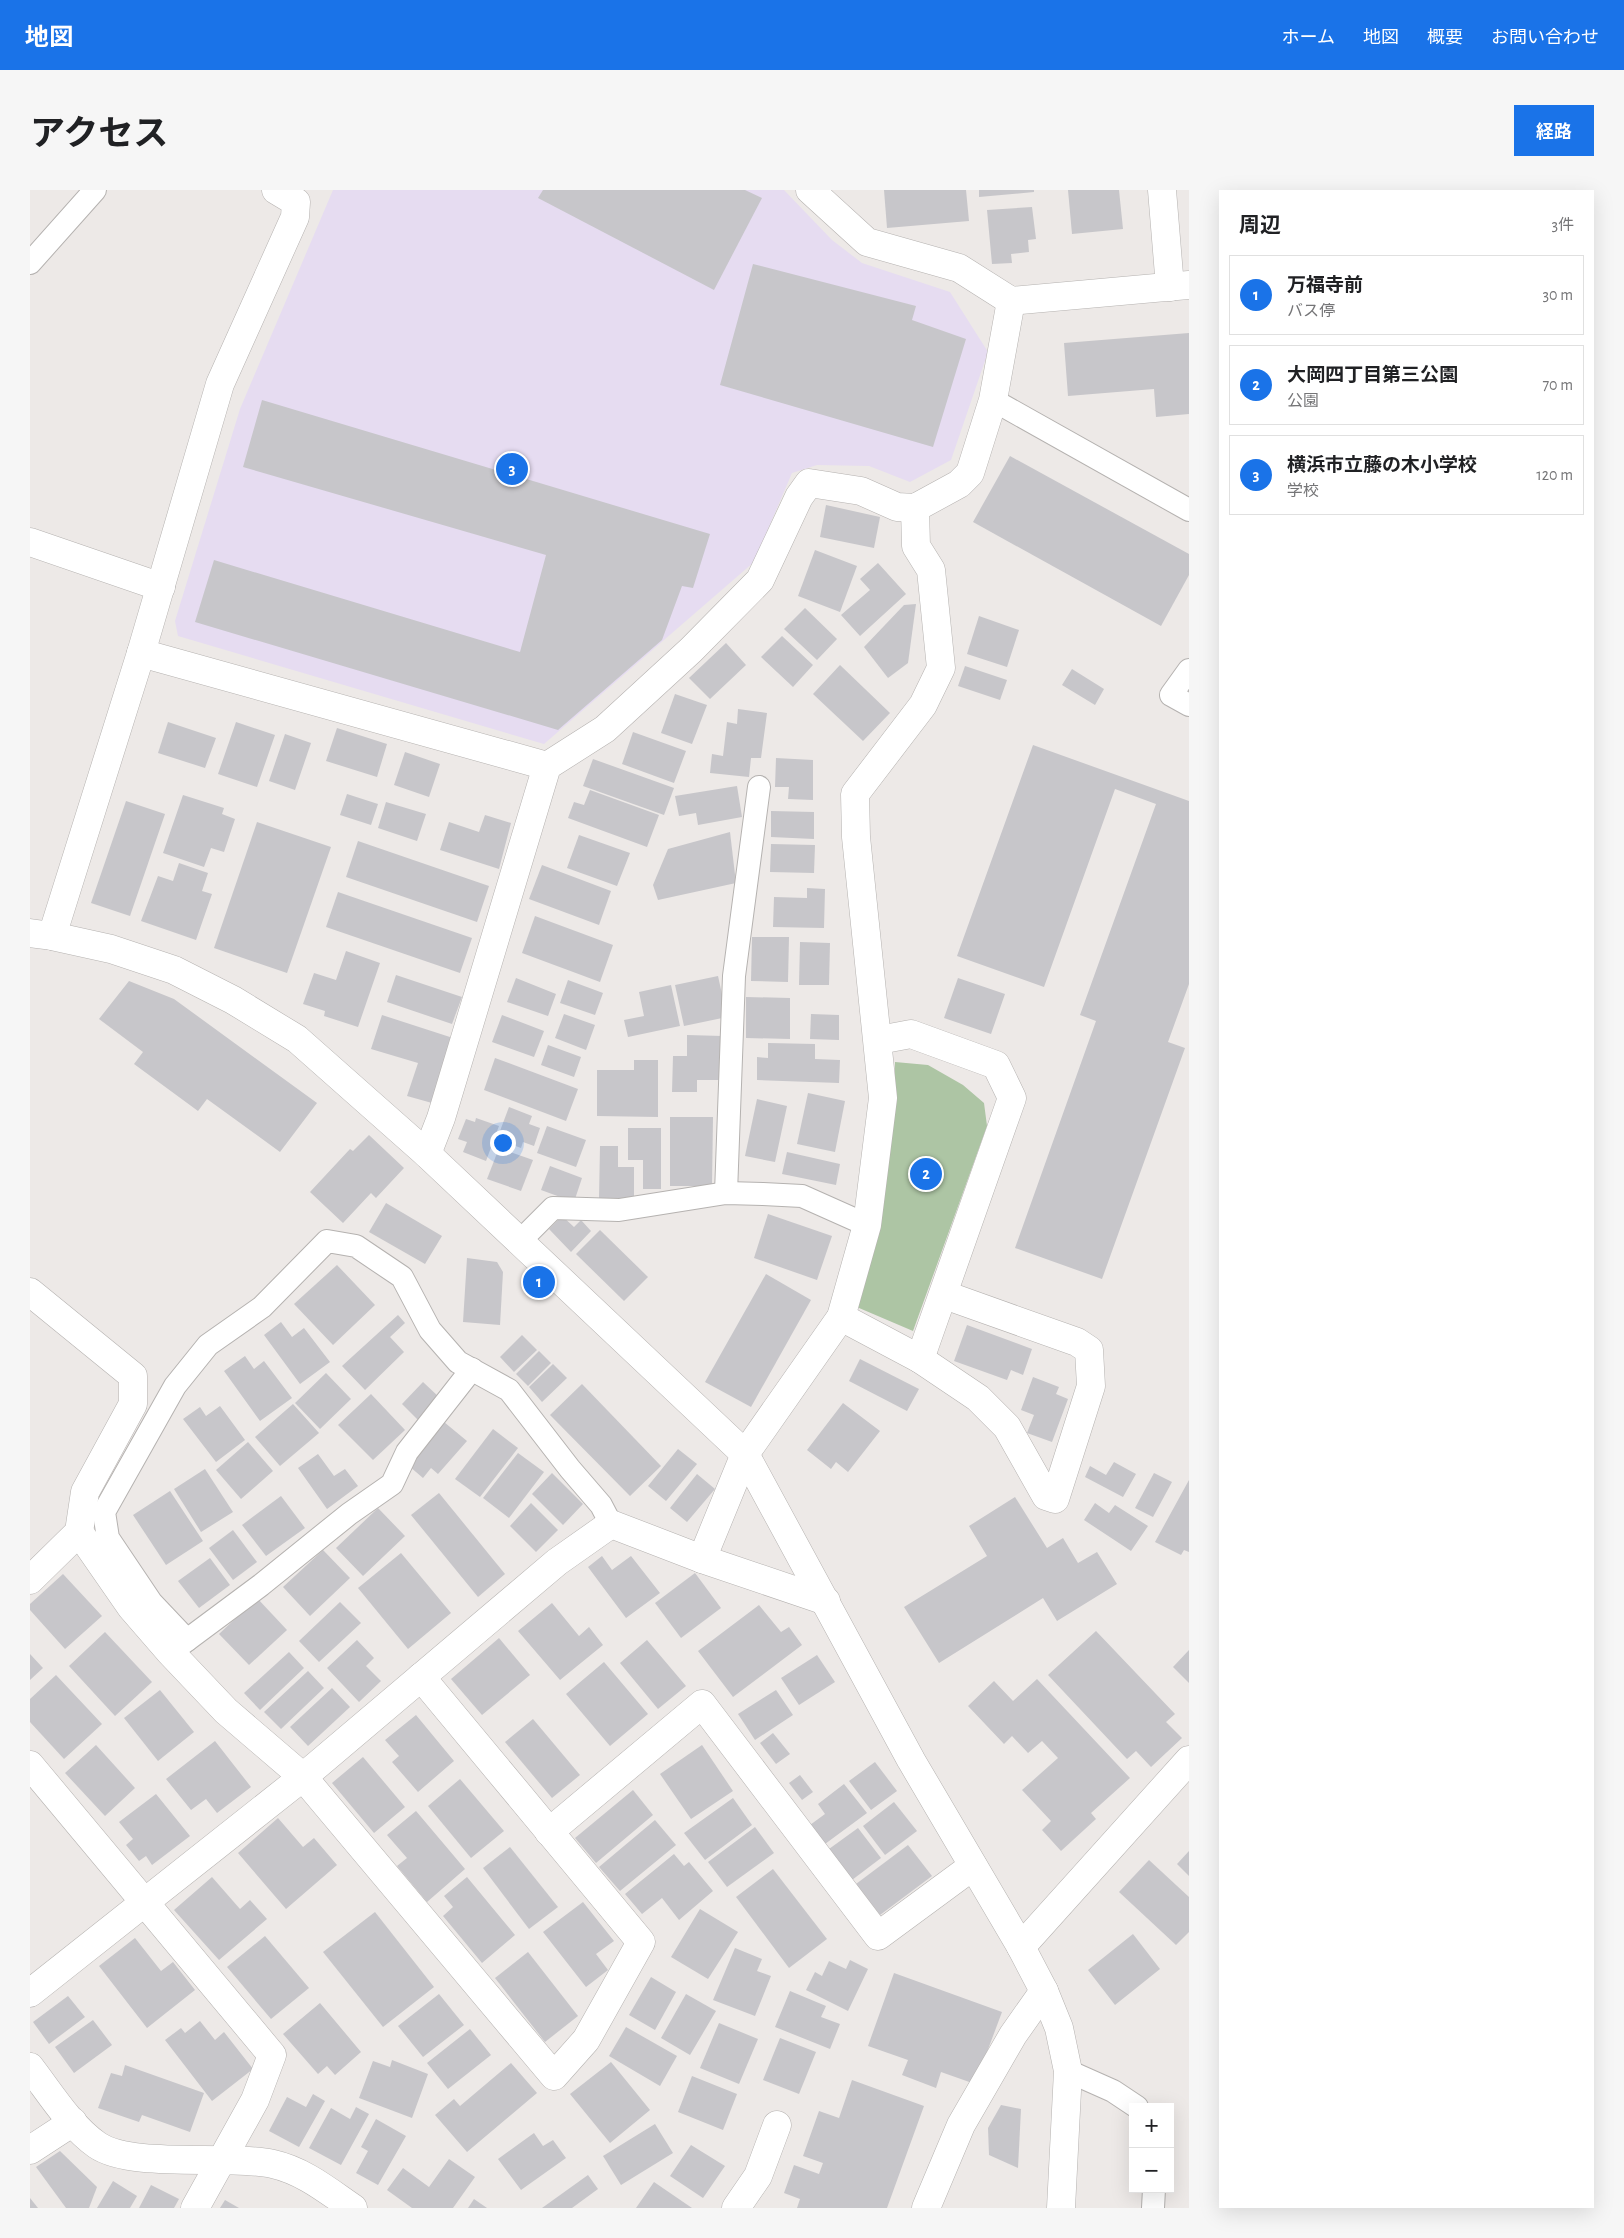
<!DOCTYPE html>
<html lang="ja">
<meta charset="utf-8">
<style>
:root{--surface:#fff;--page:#f6f6f6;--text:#202124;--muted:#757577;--line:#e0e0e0;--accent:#1a73e8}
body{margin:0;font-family:"Alegreya Sans","Noto Sans JP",sans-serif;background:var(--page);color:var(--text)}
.controls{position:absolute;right:15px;bottom:15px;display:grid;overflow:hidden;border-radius:0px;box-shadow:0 5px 20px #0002}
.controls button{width:45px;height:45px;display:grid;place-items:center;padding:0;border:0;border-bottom:1px solid var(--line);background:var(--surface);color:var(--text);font:25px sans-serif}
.you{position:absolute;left:472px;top:952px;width:18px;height:18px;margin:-12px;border:4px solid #fff;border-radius:50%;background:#1a73e8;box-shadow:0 0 0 8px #1a73e833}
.badge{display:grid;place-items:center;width:32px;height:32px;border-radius:50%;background:var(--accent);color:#fff;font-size:16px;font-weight:700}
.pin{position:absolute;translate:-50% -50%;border:2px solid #fff;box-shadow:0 1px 5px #0006}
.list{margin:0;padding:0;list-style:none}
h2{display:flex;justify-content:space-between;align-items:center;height:65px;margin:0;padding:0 20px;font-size:21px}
h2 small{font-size:16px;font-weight:400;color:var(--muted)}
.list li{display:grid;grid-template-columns:32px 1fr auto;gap:15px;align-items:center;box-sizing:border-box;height:80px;margin:0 10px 10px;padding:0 10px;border:1px solid var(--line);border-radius:0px}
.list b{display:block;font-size:19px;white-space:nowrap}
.list p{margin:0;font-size:16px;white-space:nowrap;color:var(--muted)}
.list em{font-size:16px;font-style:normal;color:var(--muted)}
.map{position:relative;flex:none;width:1159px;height:2018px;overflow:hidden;border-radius:0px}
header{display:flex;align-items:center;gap:30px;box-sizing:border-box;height:70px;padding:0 25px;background:var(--accent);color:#fff}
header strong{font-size:24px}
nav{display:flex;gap:28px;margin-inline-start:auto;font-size:18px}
.intro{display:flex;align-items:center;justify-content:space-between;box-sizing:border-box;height:120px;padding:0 30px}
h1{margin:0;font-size:35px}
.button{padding:12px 22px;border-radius:0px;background:var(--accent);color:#fff;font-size:18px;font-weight:700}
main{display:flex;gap:30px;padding:0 30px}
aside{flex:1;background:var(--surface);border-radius:0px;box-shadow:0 5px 20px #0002}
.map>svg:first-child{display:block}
.education{fill:#e6dcf1}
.green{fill:#adc5a4}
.building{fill:#c7c6ca}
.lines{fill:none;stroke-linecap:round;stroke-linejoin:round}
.lane-casing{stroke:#b5b2b0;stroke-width:24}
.street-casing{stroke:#b5b2b0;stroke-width:29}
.lane{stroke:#fff;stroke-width:22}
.street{stroke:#fff;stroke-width:28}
</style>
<header>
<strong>地図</strong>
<nav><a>ホーム</a><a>地図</a><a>概要</a><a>お問い合わせ</a></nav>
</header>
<div class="intro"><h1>アクセス</h1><a class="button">経路</a></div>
<main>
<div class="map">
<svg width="1159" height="2018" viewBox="0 0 1159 2018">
<rect width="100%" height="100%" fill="#ede9e7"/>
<path class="education" d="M303 0H754L802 50 832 73 920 102 958 162 921 270 880 292 839 276 787 275 762 283 724 372 514 554 148 446 145 431 210 219Z"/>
<path class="green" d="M865 872 898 875 933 895 954 913 957 936 883 1141 815 1112 864 926Z"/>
<g class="building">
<path d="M513 0H715L732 8 684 100 508 8Z"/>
<path d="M854 0H936L939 31 857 38Z"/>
<path d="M949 0H1004V2L949 7Z"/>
<path d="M1038 0H1089L1093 39 1042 44Z"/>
<path d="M1002 17 1006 49 998 50 999 62 981 64 982 73 962 74 957 20Z"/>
<path d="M723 74 886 116 882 130 936 149 903 257 690 195Z"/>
<path d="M1159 143V224L1126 227 1124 199 1038 206 1034 153Z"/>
<path d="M232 210 680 344 663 398 652 396 632 450 528 540 165 432 184 370 490 462 516 365 213 277Z"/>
<path d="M980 266 1159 364V385L1131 436 943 332Z"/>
<path d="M796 315 850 327 844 358 790 347Z"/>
<path d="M785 360 827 376 810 422 768 406Z"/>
<path d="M848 373 876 404 830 446 811 425 840 400 830 389Z"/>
<path d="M886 414 878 473 858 488 834 457 874 415Z"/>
<path d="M775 418 807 449 787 470 754 439Z"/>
<path d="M949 426 989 440 977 477 937 464Z"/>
<path d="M752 446 783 475 763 497 731 467Z"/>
<path d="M696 453 716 475 680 509 659 488Z"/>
<path d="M810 475 860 523 833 551 783 504Z"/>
<path d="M935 476 977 490 970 510 928 496Z"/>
<path d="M1042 479 1074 499 1065 515 1032 495Z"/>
<path d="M645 504 677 515 662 554 631 543Z"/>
<path d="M708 519 737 523 731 568H721L719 587 680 583 682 564 693 566 697 532 707 534Z"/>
<path d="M138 532 186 548 175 578 128 563Z"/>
<path d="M206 532 245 545 227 597 188 584Z"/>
<path d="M307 538 357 554 347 587 296 571Z"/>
<path d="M603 542 656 561 644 593 592 574Z"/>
<path d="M255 544 281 553 265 600 239 591Z"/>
<path d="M1003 555 1159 611V794L1138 852 1155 858 1072 1089 985 1058 1066 831 1050 825 1126 614 1085 599 1014 797 927 766Z"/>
<path d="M375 562 410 574 399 607 364 595Z"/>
<path d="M746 568 783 570V610L758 609 759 597H745Z"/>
<path d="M563 569 644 598 634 625 553 596Z"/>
<path d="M707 596 712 627 668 635 666 623 649 626 645 606Z"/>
<path d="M560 600 629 625 617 657 538 628 544 612 554 615Z"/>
<path d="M317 604 348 614 341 635 310 625Z"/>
<path d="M153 605 194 618 192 624 205 629 194 662 181 658 174 677 133 663Z"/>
<path d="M96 611 135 624 100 726 61 713Z"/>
<path d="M356 612 396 624 387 651 348 638Z"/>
<path d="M741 621 784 622V649L741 647Z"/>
<path d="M455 625 481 633 469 679 410 660 419 632 449 642Z"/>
<path d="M227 632 301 657 257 783 184 758Z"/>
<path d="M700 642 706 693 628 710 623 695 638 659Z"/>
<path d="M549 645 600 663 587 696 537 678Z"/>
<path d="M328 651 459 696 447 732 316 687Z"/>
<path d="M741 654 785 655 784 683 740 682Z"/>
<path d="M149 673 178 683 172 701 182 704 166 750 111 731 128 686 143 691Z"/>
<path d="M512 675 581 701 569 735 499 709Z"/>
<path d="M777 698 795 699 794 738 743 737 744 707 777 708Z"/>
<path d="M308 702 442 748 430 783 296 737Z"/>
<path d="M505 726 583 755 570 792 492 763Z"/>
<path d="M722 747H759L758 792 721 791Z"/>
<path d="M770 752 800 753 799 795H769Z"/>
<path d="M316 761 350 773 328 837 294 826 295 821 273 814 284 783 306 790Z"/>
<path d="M366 785 432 807 422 834 357 812Z"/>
<path d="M688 786 697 827 654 836 645 795Z"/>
<path d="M486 788 526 804 518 826 477 812Z"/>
<path d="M928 788 975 804 961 844 914 828Z"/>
<path d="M538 790 573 803 565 825 530 813Z"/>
<path d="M99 791 144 809 287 913 250 962 177 909 168 921 104 874 113 862 69 829Z"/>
<path d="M641 795 650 836 598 847 594 830 614 826 609 802Z"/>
<path d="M716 807 760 808V849L716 848Z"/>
<path d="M534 824 565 835 556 860 525 848Z"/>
<path d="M781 824 809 825V850L780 849Z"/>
<path d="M352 825 423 848 402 913 377 906 388 873 341 859Z"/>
<path d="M472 825 514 841 504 867 462 852Z"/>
<path d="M657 845 692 846V890H667V902H642L643 866H657Z"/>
<path d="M738 853 785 854V869L810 870 809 893 727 890V867L738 868Z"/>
<path d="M518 855 551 867 544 887 511 875Z"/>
<path d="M465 868 548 899 536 931 454 900Z"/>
<path d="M604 870H628V927L567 926V880H604Z"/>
<path d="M778 903 815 911 805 962 767 954Z"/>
<path d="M727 909 757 916 745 972 715 966Z"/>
<path d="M479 917 502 926 499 934 510 938 504 956 493 952 491 958 467 949Z"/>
<path d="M640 927H683L682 996H640Z"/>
<path d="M446 928 469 936 456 971 433 962 437 952 428 949 436 929 445 932Z"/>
<path d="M517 936 556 950 546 977 507 963Z"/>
<path d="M598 938H631V999H613V970H598Z"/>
<path d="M339 945 374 978 346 1008 341 1003 313 1033 280 1002 320 959 323 961Z"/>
<path d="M570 956H588V977H604V1009H569Z"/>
<path d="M469 958 503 970 491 1001 457 989Z"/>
<path d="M757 962 810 974 806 995 752 984Z"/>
<path d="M520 976 552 988 544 1012 511 1000Z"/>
<path d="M356 1013 412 1046 395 1074 339 1042Z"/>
<path d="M738 1024 802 1046 787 1090 724 1068Z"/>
<path d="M532 1026 544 1037 551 1030 561 1041 541 1062 519 1039Z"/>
<path d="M570 1040 618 1087 594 1111 546 1064Z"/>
<path d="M437 1068 467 1072 473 1082 470 1135 433 1132Z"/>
<path d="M307 1075 345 1115 303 1155 264 1114Z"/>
<path d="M736 1084 781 1110 721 1217 675 1192Z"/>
<path d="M368 1125 375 1133 360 1147 374 1162 335 1200 312 1176Z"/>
<path d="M251 1132 262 1147 274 1138 300 1172 270 1194 234 1145Z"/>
<path d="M937 1135 1002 1159 993 1185 981 1180 977 1190 924 1171Z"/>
<path d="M492 1145 507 1160 484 1182 470 1167Z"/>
<path d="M509 1161 521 1173 498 1196 486 1184Z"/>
<path d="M215 1166 224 1179 234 1171 262 1208 230 1231 194 1181Z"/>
<path d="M830 1169 889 1199 877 1221 819 1191Z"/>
<path d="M523 1174 537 1188 512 1212 499 1197Z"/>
<path d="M296 1183 321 1209 290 1239 265 1213Z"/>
<path d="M1003 1187 1029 1197 1026 1204 1038 1209 1022 1252 997 1243 1004 1225 991 1220Z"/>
<path d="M393 1192 410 1208 388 1230 372 1214Z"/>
<path d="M552 1194 631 1276 600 1306 520 1225Z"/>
<path d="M341 1204 375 1240 343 1270 308 1235Z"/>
<path d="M813 1213 850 1241 818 1282 806 1272 801 1279 777 1260Z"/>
<path d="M263 1214 289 1243 250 1276 225 1247Z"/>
<path d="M190 1216 215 1250 186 1272 153 1229 170 1217 176 1226Z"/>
<path d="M414 1232 437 1251 408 1284 401 1278 393 1288 379 1276Z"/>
<path d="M463 1239 488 1258 450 1307 425 1289Z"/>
<path d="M218 1252 243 1281 211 1309 186 1280Z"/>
<path d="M648 1259 667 1274 636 1311 618 1296Z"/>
<path d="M488 1263 514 1282 479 1328 453 1308Z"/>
<path d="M288 1264 304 1286 315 1279 328 1296 297 1319 268 1278Z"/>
<path d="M1084 1272 1106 1284 1093 1307 1055 1287 1060 1276 1076 1285Z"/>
<path d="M175 1279 203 1322 171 1342 144 1299Z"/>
<path d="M522 1283 553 1314 533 1335 502 1304Z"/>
<path d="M1124 1283 1142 1292 1123 1327 1105 1318Z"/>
<path d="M667 1284 685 1299 657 1332 640 1318Z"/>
<path d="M1159 1290V1362L1154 1360 1151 1365 1125 1352Z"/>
<path d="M140 1301 173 1351 136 1375 103 1325Z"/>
<path d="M409 1303 475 1384 448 1407 381 1325Z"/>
<path d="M251 1306 275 1338 236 1366 212 1335Z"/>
<path d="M985 1307 1017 1358 1033 1348 1048 1373 1067 1362 1087 1394 1027 1431 1013 1408 909 1473 874 1417 957 1366 939 1336Z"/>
<path d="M501 1313 528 1340 506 1362 480 1336Z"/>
<path d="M1065 1313 1079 1323 1085 1315 1118 1336 1101 1361 1054 1330Z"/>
<path d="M348 1318 375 1346 333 1386 306 1358Z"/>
<path d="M203 1340 227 1372 203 1390 179 1358Z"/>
<path d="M293 1360 320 1388 280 1426 253 1397Z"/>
<path d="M371 1363 421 1423 378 1459 328 1398Z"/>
<path d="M572 1366 582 1380 601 1366 630 1403 596 1428 558 1377Z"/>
<path d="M180 1368 200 1395 169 1418 148 1391Z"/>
<path d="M665 1383 691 1418 651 1448 625 1413Z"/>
<path d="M33 1384 72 1426 35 1459 0 1420V1414Z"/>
<path d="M227 1408 257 1440 219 1475 189 1444Z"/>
<path d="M310 1412 331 1433 289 1472 269 1451Z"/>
<path d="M522 1413 549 1446 559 1437 573 1455 530 1490 488 1441Z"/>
<path d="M729 1415 751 1442 759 1437 772 1455 703 1507 668 1461Z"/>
<path d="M1066 1441 1145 1524 1136 1532 1152 1548 1121 1577 1106 1561 1097 1569 1018 1485Z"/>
<path d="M75 1442 122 1492 85 1526 39 1476Z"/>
<path d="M469 1448 500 1485 452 1525 421 1489Z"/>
<path d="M327 1450 344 1468 336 1476 351 1491 329 1512 297 1478Z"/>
<path d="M617 1450 656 1496 628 1519 590 1473Z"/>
<path d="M1159 1460V1493L1143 1477Z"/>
<path d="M259 1462 274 1478 230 1520 214 1503Z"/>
<path d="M0 1464 13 1478 0 1490Z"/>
<path d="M787 1465 805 1492 769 1515 751 1488Z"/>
<path d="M574 1472 618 1524 580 1556 536 1504Z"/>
<path d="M278 1481 294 1498 251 1539 234 1522Z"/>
<path d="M26 1485 72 1534 34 1569 0 1532V1509Z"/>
<path d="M1007 1489 1100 1588 1061 1623 1066 1629 1031 1661 1012 1640 1021 1631 992 1600 1028 1568 1012 1551 998 1563 982 1546 974 1554 938 1516 964 1491 983 1511Z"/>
<path d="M302 1498 320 1517 278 1556 260 1537Z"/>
<path d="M130 1500 164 1542 128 1571 94 1528Z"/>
<path d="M746 1500 763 1525 725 1550 708 1524Z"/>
<path d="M386 1525 424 1571 388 1602 362 1572 369 1566 355 1550Z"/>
<path d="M503 1529 550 1585 522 1608 475 1552Z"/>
<path d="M743 1543 760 1564 746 1574 730 1553Z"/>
<path d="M185 1551 221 1597 187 1623 176 1609 161 1620 136 1589Z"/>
<path d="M66 1555 105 1598 75 1626 35 1583Z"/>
<path d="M672 1555 703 1601 661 1629 630 1584Z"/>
<path d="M333 1567 375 1617 344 1643 302 1593Z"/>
<path d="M845 1572 867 1601 841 1620 819 1591Z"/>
<path d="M770 1585 783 1602 772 1610 759 1593Z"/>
<path d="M430 1589 474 1641 441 1668 398 1616Z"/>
<path d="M814 1594 837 1623 795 1654 780 1635 795 1624 788 1614Z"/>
<path d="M603 1600 623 1625 566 1673 545 1648Z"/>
<path d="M126 1604 160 1646 122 1675 116 1666 109 1671 96 1655 103 1649 89 1632Z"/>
<path d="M703 1608 722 1635 675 1670 654 1643Z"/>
<path d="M864 1612 887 1641 855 1665 833 1636Z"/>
<path d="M386 1621 435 1679 397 1712 367 1676 377 1668 357 1645Z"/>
<path d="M248 1628 273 1657 284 1648 307 1675 256 1719 208 1663Z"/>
<path d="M625 1630 646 1655 590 1701 569 1677Z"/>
<path d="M725 1637 744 1663 697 1697 678 1672Z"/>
<path d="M828 1638 851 1668 822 1690 799 1659Z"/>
<path d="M878 1655 902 1686 850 1725 826 1694Z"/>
<path d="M480 1657 528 1717 499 1739 453 1678Z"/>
<path d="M1159 1661V1686L1147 1674Z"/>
<path d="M644 1664 654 1676 659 1672 683 1701 649 1730 632 1708 612 1724 595 1704Z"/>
<path d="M1119 1670 1159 1707V1742L1146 1755 1089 1702Z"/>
<path d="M743 1679 797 1749 759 1778 706 1707Z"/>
<path d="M182 1687 210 1719 220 1710 237 1729 189 1770 144 1720Z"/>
<path d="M437 1687 485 1745 452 1773 413 1726 423 1717 414 1706Z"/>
<path d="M553 1712 584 1751 566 1764 578 1780 556 1797 513 1742Z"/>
<path d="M670 1719 708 1742 678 1789 641 1767Z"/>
<path d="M345 1722 404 1797 353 1837 293 1762Z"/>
<path d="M1103 1744 1130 1779 1085 1815 1058 1780Z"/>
<path d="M235 1746 279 1798 241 1829 197 1777Z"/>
<path d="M105 1748 131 1781 143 1772 165 1800 117 1838 69 1776Z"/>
<path d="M705 1758 732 1769 727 1781 741 1786 725 1826 683 1810Z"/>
<path d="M498 1762 548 1826 515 1852 465 1788Z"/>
<path d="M820 1770 838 1779 818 1821 776 1800 785 1782 792 1786 799 1771 816 1779Z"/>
<path d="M864 1783 972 1822 945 1894 911 1882 906 1898 872 1885 878 1870 838 1856Z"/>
<path d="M621 1787 646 1802 625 1840 599 1825Z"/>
<path d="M760 1801 796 1816 791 1827 810 1834 800 1859 745 1837Z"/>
<path d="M409 1804 434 1835 393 1867 368 1836Z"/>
<path d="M656 1804 686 1821 660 1865 631 1848Z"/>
<path d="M38 1806 55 1827 19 1854 3 1832Z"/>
<path d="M290 1813 331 1862 305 1885 297 1876 288 1884 253 1844Z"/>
<path d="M63 1830 82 1855 44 1883 25 1857Z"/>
<path d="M170 1831 185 1850 194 1842 223 1879 182 1911 135 1850 151 1838 155 1843Z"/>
<path d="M689 1833 728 1849 709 1894 670 1878Z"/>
<path d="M596 1837 647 1866 630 1896 579 1866Z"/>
<path d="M440 1839 461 1865 418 1899 397 1873Z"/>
<path d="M750 1848 786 1862 769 1904 733 1890Z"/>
<path d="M362 1870 398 1884 382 1928 329 1908 343 1871 360 1877Z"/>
<path d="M581 1872 620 1920 580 1953 540 1904Z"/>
<path d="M481 1873 507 1903 437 1962 405 1925 424 1909 430 1916Z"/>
<path d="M95 1875 174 1903 160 1942 112 1925 109 1932 68 1918 81 1883 92 1886Z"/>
<path d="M662 1886 707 1904 693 1940 648 1922Z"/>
<path d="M822 1890 894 1916 857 2018H767L770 2009 754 2003 764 1975 789 1984 793 1973 773 1966 789 1921 809 1928Z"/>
<path d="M283 1904 295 1911 269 1957 239 1941 257 1907 276 1917Z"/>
<path d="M971 1915 991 1919 988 1978 959 1965 958 1938Z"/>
<path d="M326 1917 339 1924 311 1975 279 1958 301 1918 320 1929Z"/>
<path d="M346 1929 376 1946 348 1995 326 1983 338 1961 331 1957Z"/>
<path d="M625 1934 643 1963 591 1995 573 1966Z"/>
<path d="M504 1943 513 1956 523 1950 536 1968 491 2000 468 1969Z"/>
<path d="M661 1955 695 1976 673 2008 640 1986Z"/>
<path d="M30 1961 67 1997 59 2018H36L6 1977Z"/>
<path d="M419 1969 445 1987 423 2018H382L357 2000 373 1978 399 1997Z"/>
<path d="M558 1985 568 1999 542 2018H512Z"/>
<path d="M83 1991 107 2006 100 2018H67Z"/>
<path d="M624 1992 662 2018H606Z"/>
<path d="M121 1995 149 2009 144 2018H109Z"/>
<path d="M0 2008 8 2018H0Z"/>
<path d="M444 2009 457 2018H438Z"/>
<path d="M195 2010 209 2018H190Z"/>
</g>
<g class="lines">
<g class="lane-casing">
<g id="lane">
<path d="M0 73 65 0"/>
<path d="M963 210 1159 320"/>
<path d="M1159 480 1141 505 1159 515"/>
<path d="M696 1003 704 786 729 597"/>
<path d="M490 1051 523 1018 589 1020 696 1003 733 1004 772 1006 837 1035"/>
<path d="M157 1450 121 1412 78 1348 74 1322 145 1196 178 1155 232 1117 297 1051 326 1056 372 1087 400 1140 428 1172 479 1200 540 1279 571 1315 581 1334"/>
<path d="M145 1459 231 1395 319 1324 362 1294 377 1262 442 1179"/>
<path d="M1038 1881 1083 1901 1107 1917"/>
<path d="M1123 2018 1124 1999"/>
</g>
</g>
<g class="street-casing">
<g id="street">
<path d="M780 0 837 52 929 78 981 111 1159 95"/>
<path d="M1132 0 1140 97"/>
<path d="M0 352 131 397"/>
<path d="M111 463 517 576"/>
<path d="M0 743 22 746 81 759 144 780 203 810 267 849 397 964 715 1264 881 1570 991 1757 1014 1801 1029 1838 1038 1881 1031 2018"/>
<path d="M22 746 111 463 190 194 265 27 266 12 246 0"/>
<path d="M397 964 411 928 517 576 575 539 661 460 730 390 769 307 779 293 831 301 867 317 885 318 929 294 940 283 963 210 981 111"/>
<path d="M0 1102 103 1186V1214L55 1302 49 1342 0 1390"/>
<path d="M811 1127 890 1169 982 908 966 875 881 844 849 850"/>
<path d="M890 1169 948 1208 977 1237 1016 1306 1025 1309 1061 1196 1059 1160 1047 1152 915 1105"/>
<path d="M49 1342 101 1417 140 1462 196 1521 273 1587 524 1886 556 1850 611 1752 391 1487"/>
<path d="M672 1369 715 1264 811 1127 837 1035 853 908 826 647 825 604 893 515 911 478 901 380 886 356 885 318"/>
<path d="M0 1575 242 1865 225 1910 165 2018"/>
<path d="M519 1642 672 1514 848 1746 943 1676"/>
<path d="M991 1757 1159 1570"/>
<path d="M0 1803 273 1587 527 1372 581 1334 672 1369 796 1411"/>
<path d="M0 1877C20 1903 40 1936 67 1955 102 1979 197 1964 243 1974 274 1981 298 2001 323 2018"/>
<path d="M0 1960 43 1932"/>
<path d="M706 2018 728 1986 747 1935"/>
<path d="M896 2018 931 1935 983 1845 1014 1801"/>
</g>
</g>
<use href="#lane" class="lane"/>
<use href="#street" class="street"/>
</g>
</svg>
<div class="controls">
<button>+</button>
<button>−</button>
</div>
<div class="you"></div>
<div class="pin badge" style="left:509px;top:1092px">1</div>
<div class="pin badge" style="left:896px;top:984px">2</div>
<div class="pin badge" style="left:482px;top:279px">3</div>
</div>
<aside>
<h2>周辺<small>3件</small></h2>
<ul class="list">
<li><span class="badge">1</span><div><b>万福寺前</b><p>バス停</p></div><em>30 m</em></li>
<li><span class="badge">2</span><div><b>大岡四丁目第三公園</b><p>公園</p></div><em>70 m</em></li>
<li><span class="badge">3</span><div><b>横浜市立藤の木小学校</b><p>学校</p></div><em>120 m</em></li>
</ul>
</aside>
</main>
